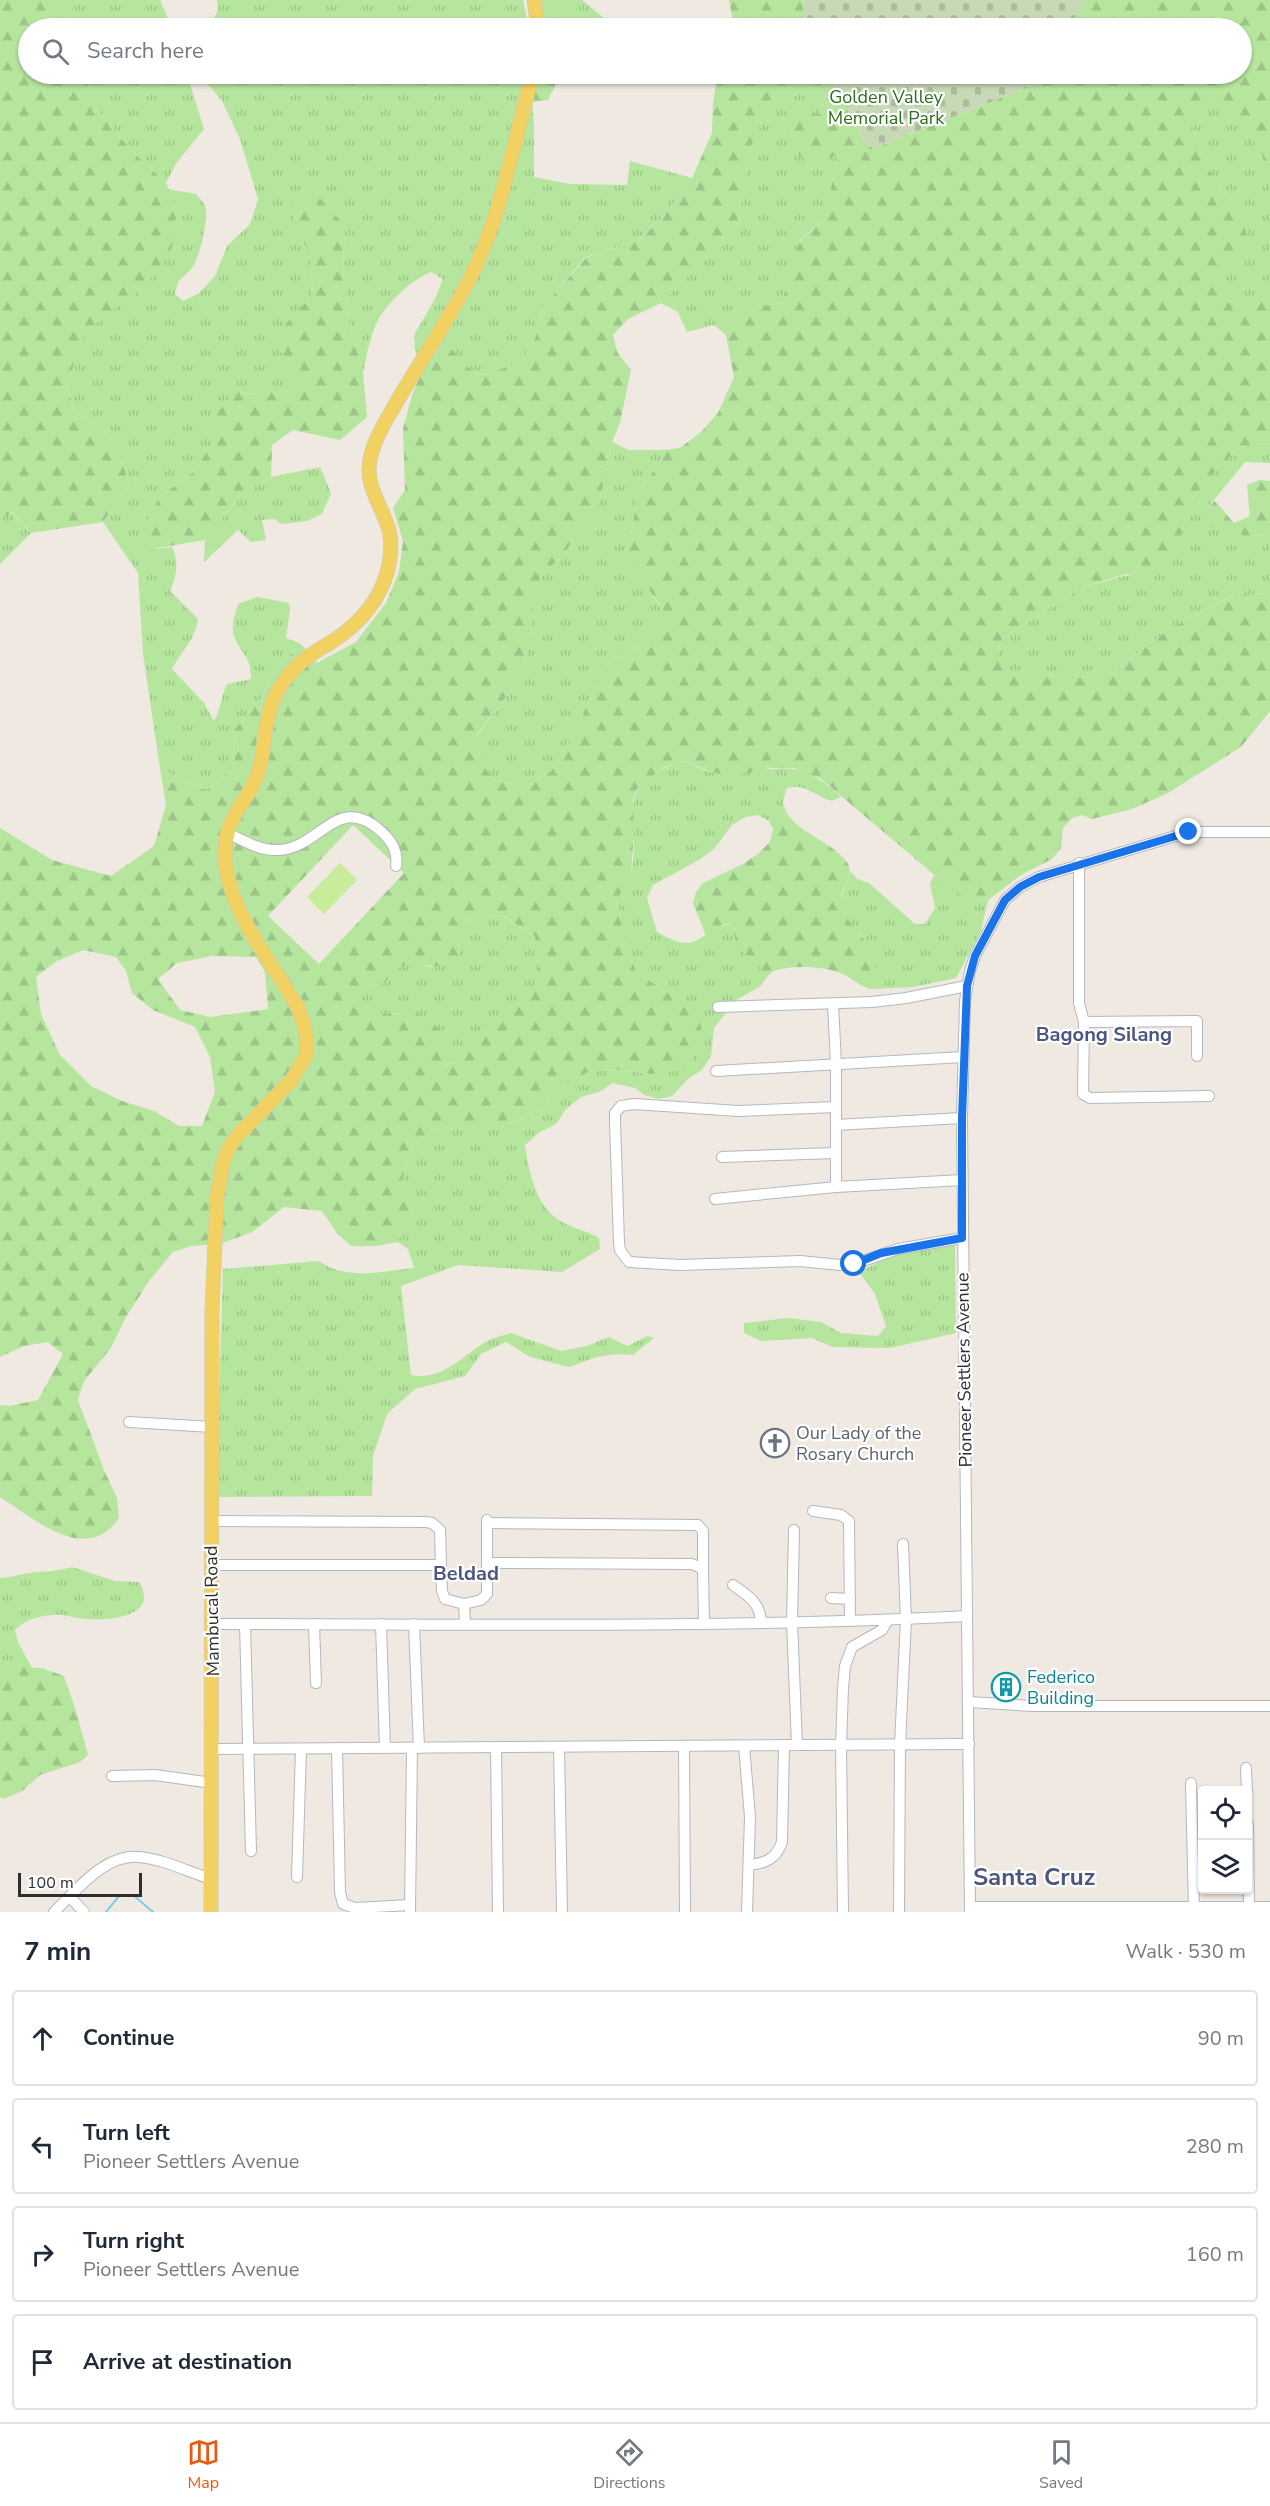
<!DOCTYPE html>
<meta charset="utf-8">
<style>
:root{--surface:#fff;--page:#f6f6f7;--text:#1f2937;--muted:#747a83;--line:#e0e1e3;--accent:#ea580c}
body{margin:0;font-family:"Nunito Sans",sans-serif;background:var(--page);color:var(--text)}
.controls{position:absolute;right:18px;bottom:18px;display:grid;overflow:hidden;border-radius:6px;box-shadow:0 2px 4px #0004}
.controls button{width:54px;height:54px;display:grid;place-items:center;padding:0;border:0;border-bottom:2px solid var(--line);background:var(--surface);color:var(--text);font:30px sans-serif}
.scale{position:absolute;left:18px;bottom:15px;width:124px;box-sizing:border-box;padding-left:6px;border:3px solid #2e2e2e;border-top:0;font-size:16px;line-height:21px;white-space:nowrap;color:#2e2e2e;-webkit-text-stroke:4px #fff;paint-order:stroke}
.stop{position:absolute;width:18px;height:18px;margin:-14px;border:4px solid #1a73e8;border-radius:50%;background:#fff}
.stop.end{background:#1a73e8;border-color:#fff;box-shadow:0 2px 6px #0008}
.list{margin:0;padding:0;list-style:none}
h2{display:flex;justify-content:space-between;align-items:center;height:78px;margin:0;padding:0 24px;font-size:26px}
h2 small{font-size:20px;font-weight:400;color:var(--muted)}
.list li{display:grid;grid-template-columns:39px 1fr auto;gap:18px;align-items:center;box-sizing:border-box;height:96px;margin:0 12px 12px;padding:0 12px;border:2px solid var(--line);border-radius:6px}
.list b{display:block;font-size:22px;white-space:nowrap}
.list p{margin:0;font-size:20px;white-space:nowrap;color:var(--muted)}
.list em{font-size:20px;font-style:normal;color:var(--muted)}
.icon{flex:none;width:33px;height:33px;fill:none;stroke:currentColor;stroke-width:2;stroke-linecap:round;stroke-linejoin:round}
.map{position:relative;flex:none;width:1270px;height:1912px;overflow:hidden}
.search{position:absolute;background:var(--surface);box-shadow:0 2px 4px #0004;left:18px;right:18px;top:18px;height:66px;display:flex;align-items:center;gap:15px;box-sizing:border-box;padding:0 21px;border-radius:33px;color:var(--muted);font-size:22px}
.sheet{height:510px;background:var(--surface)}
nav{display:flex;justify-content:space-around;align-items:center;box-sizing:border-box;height:84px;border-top:2px solid var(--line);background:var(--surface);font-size:16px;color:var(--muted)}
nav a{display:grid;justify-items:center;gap:3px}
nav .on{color:var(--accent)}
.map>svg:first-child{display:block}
.grass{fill:url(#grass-tufts)}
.forest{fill:url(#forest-firs);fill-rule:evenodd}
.cemetery{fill:url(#cemetery-stones)}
.pitch{fill:#c9ec9a}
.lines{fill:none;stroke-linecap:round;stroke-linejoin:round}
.stream{stroke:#75cff0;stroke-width:2}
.minor-casing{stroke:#b4b7c1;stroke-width:12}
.major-casing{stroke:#c9c9c9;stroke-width:15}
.minor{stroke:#fff;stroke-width:10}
.major{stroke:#f2d163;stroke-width:14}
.route{stroke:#1a73e8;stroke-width:8}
.labels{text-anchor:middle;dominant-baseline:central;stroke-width:4.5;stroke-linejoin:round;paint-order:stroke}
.park-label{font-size:18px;fill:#2c6e1b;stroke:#fff}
.street-label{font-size:18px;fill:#2e2e2e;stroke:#fff}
.worship-label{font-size:18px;fill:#5b616d;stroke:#fff;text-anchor:start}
.culture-label{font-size:18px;fill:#0d838f;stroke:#fff;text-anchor:start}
.neighbourhood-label{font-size:20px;font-weight:bold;fill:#4d5680;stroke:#fff}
.district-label{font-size:24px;font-weight:bold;fill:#4d5680;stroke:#fff}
</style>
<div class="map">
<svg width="1270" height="1912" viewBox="0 0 1270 1912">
<defs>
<pattern id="grass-tufts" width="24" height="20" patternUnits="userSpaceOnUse" patternTransform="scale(1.5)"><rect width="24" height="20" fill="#b6e59e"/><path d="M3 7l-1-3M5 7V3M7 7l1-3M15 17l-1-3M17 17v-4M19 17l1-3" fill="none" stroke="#9dc588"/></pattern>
<pattern id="forest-firs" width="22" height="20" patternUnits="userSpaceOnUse" patternTransform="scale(1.5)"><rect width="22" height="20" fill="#b6e59e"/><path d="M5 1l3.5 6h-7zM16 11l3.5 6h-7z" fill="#9dc588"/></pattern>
<pattern id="cemetery-stones" width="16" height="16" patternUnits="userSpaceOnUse" patternTransform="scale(1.5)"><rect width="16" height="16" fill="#c8d9b8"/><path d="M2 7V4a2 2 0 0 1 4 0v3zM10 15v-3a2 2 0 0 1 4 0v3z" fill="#acbb9e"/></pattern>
</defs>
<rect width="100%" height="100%" fill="#efe9e1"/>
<g class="grass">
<path d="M55 0H160L172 28H68L61 6Z"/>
<path d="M217 0H523L529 28H203C213 20 220 14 217 0Z"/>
<path d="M553 0H582L611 24 610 28H559Z"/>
<path d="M84 74H187L204 129 177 162 166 183 132 151 99 112Z"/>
<path d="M200 74H530L534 126V177L570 184 627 185 630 161 692 178 670 209 640 240 586 257 544 305 536 336 521 363 481 375 464 365 454 352 442 346 424 367 415 350 414 335 435 299 443 279 431 272C411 280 391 300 379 318 370 334 367 355 363 373L349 320 343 269 345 226 295 232 309 250 313 294 276 336 296 389 258 395 238 392 216 439 192 473 160 497 146 550 172 547C179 561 177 576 170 591L198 619C194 642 182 650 172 669L204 703 214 721C221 710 221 696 227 684L251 679C251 655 242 656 235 638 230 628 235 614 238 604L257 597 289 603 290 610 286 638 301 644 279 666 259 701 234 730 235 767 207 790 189 784 160 768 143 654 138 573 103 522 129 485 122 460 105 432 75 411 66 386 86 330 113 309 177 209 168 189 196 194C198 197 203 201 205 205 209 219 200 260 190 270 179 282 179 276 175 294L183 301 198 294 215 276 227 246 250 224 258 199 240 139 222 101Z"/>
<path d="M789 79H815L825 98 820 114 791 130 796 151 809 166 837 154 826 218 801 239 784 303 759 306 726 335 714 325 687 332 678 312 661 303 737 228 750 149 770 100Z"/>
<path d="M1209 96 1226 108 1262 151 1270 177V289L1255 308H1241L1226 298 1220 280 1222 267 1231 262 1232 199 1215 181 1188 120 1201 103Z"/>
<path d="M612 442 629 450H664L657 468 647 479 637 498 630 541 626 549 643 581 663 611 655 628 640 646 612 660 595 685 574 736 551 771 526 788 492 779 480 759 477 736 511 690 523 668 531 640 533 595 542 575 564 554 600 501Z"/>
<path d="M1270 443V463L1245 462 1204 512 1246 536 1270 535V594L1233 595 1169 629 1106 677 1010 674 997 655 1003 638 1082 587 1128 575 1175 549 1193 497 1220 466 1241 447Z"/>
<path d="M320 467 331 493 322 514 307 521 281 524 274 519 262 520 266 540 251 542 238 530 204 562 205 540 242 494 271 477Z"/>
<path d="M11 512 31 533 0 564V521Z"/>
<path d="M684 762C694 764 700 770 710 772 718 774 729 772 738 771 791 770 798 758 841 797L832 801C816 797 803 781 786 789L783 803 786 812 783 820 773 829 769 821 758 815 746 817 732 825 714 849 699 860 653 885 647 898 657 932C700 957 694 933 730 924L733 927 735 940 744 953 759 965 765 979 761 986 736 1000 714 1028 711 1056 702 1070 689 1078 672 1096 659 1099 644 1095 635 1088 613 1083 599 1092 581 1097 566 1109 556 1124 540 1132 525 1145C529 1172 536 1209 564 1223 575 1229 587 1231 599 1238L600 1249 562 1272 458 1265 401 1286 411 1375C441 1381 460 1358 484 1343 492 1338 502 1336 511 1333L561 1351 587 1346 608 1337 628 1346 647 1336 654 1338 633 1355 618 1354 597 1357 569 1367 530 1357 506 1342 481 1354 465 1376 415 1389 387 1414 373 1456 372 1496 216 1497 223 1269 319 1261C347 1281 381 1271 414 1268L408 1249 398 1242 415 1207 402 1181 410 1152 427 1134 454 1124H510L540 1111 559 1089 588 1072 612 1069 661 1075 677 998 637 973 625 944 617 898C621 891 629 882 631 874 643 820 608 780 684 762Z"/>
<path d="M851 872 857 879 869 883 915 924H925L935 908 930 884 934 875C947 886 971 902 988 900L981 931 956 978 913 987 872 989 879 981 863 937 845 916 840 901Z"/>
<path d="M478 915 503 916 535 937C537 952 540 968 535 983 529 1006 505 1006 492 1022 477 1040 469 1064 442 1065L419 1014 370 1013 357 999 363 987C378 985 394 981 400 966L414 964 432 967 460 957 459 934 464 922Z"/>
<path d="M955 1245 956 1333 890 1348 833 1347 812 1338 761 1341 744 1333V1323L788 1318 821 1322 841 1333 878 1336 886 1326 875 1294 859 1272 893 1255Z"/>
<path d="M72 1567 115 1581 139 1582C160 1617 109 1621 86 1619 78 1619 71 1616 63 1615 47 1614 26 1618 15 1630L18 1642 32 1668H0V1578C11 1578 19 1574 29 1573 45 1571 56 1572 72 1567Z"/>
</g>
<g class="forest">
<path d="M0 0H55L61 6 68 28H28V74H84L99 112 132 151 166 183 177 209 172 248 145 287 86 330 66 386 75 411 105 432 122 460 129 485 103 522 31 533 12 512 0 521Z"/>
<path d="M540 0H553L559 28H542Z"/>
<path d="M729 0H803L805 28H734Z"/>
<path d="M1086 0H1270V177L1261 151 1226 108 1209 97 1201 103 1188 120 1215 181 1232 199 1245 227 1246 246 1231 262 1222 267 1220 280 1226 298 1241 308H1255L1270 289V443L1241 447 1220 466 1193 497 1175 549 1162 564 1082 587 1003 638 997 654 1010 674 1106 677 1169 629 1234 595 1270 594V711L1241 747 1168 793 1132 809 1092 819 1082 815 1072 818 1063 828 1061 848 1052 859 1021 875 988 900 973 899 961 895 944 883 821 779 794 768H771L733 776 710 772 692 764 684 762 664 767 637 789 633 800 634 833 631 876 617 899 625 944 637 973 677 998 700 1018 703 1047 684 1068 661 1075 612 1069 588 1072 559 1089 540 1111 509 1124H454L427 1134 410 1152 402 1180 415 1207 398 1242 375 1246H351L337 1233 322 1211 284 1207 252 1232 220 1244 191 1246 173 1252 149 1281 126 1317 111 1348 84 1381 78 1400 104 1470 117 1498 119 1518C86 1566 35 1519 0 1497V1405L9 1406 38 1400 63 1354 48 1342 24 1346 0 1357V828L52 860 111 876 154 846 166 805 160 768 189 784 207 790 235 767 234 730 259 701 279 666 301 644 317 663 356 642 386 603 399 572 403 541 393 508 405 490 403 429 412 395 424 367 442 346 454 351 464 365 481 375 521 363 536 336 544 305 587 257 640 240 670 209 692 178 712 133 713 104 716 84 725 74H828L870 150 1036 84 1043 74H1242V28H1069ZM789 79H815L825 98 820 114H804L791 130 796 151 809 166 837 155 826 218 802 239 791 260 784 303 759 306 726 335 734 377 718 413 701 432 680 448 664 450 657 468 647 479 637 498 630 541 626 549 643 581 663 610 655 628 640 646 612 660 595 685 574 736 551 771 526 788 492 779 480 759 477 735 511 690 523 668 531 640 533 595 542 575 564 554 600 501 612 442 620 423 631 370 617 352 613 335 628 319 661 303 737 228 750 149 770 100ZM353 825 404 873 319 964 268 916ZM478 915 504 916 535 937C537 952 539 968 535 983 529 1005 505 1006 492 1022 477 1039 469 1064 442 1065L445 1053 440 1029 419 1014 370 1013 357 999 363 987C378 985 394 981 400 966 428 962 433 973 460 957L459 935 464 922ZM83 950 116 957 126 971 132 993 153 1010 195 1027 210 1057 215 1092 202 1126H179L154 1111 122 1101 91 1086 60 1055 41 1014 36 977 57 961ZM212 956 256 957 265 972 268 1009 210 1017 180 1010 158 979 177 963Z"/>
<path d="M535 74H561L548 100 532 102Z"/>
<path d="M291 196 319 197 345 226 343 269 349 320 363 373 367 417 340 440 293 430 272 445 271 477 242 494 205 540 146 550 142 530 160 497 192 473 216 439V408L238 392 258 395 296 389 275 336 313 294 309 250 295 232Z"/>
<path d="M1259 480 1270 481V535L1246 536 1210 527 1204 511 1215 501 1234 523 1250 516 1247 485Z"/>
<path d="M786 812C800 834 829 840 846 861 858 876 838 889 841 904 844 919 856 926 863 938 871 952 876 966 879 981L872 989C860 987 854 979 843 974 826 966 794 965 776 970 771 972 769 975 765 979L759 965 744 953 735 940 733 927 730 924 723 925 706 936 693 903 696 892 703 883 743 864 758 854 770 842 773 829 783 820Z"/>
<path d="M6 1667 42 1668 64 1676 76 1711 88 1755 80 1762 40 1775 22 1791 4 1799 0 1797V1668Z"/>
</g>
<g class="cemetery">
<path d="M803 0H1086L1069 28H805Z"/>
<path d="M828 74H1043L1036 84 870 150Z"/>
</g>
<path class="pitch" d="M340 863 357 880 324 914 307 897Z"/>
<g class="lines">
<path class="stream" d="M106 1912 120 1895H133L153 1912"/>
<g class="minor-casing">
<g id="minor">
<path d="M227 833C244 841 260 851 279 850 321 848 338 790 383 833 393 843 398 852 396 866"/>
<path d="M1079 863V1003L1084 1022 1083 1094 1090 1098 1209 1096"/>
<path d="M833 1004 836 1063V1187"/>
<path d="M718 1007 872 1002 906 998 967 986"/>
<path d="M1084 1022 1197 1021V1056"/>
<path d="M716 1071 963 1057"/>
<path d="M835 1107 738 1111 634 1104 621 1106 615 1113V1122L619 1243 620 1250 629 1262 680 1265 800 1261 840 1265 854 1264 898 1249 962 1238"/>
<path d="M836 1125 962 1118"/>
<path d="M722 1157 835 1153"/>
<path d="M715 1199 836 1187 962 1180"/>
<path d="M129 1422 212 1427"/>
<path d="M813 1511 841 1515 849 1521 850 1621"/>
<path d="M211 1521 426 1522 432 1523 440 1530 441 1565"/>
<path d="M487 1523 698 1525 703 1531V1572"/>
<path d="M794 1530 792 1622 797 1745"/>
<path d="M487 1563 692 1564 701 1568 703 1572 704 1623"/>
<path d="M211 1565H441L442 1591 445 1599 464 1604 465 1624"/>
<path d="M733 1585C748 1596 760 1602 761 1622"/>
<path d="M831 1598 850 1599"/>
<path d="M464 1604 481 1600 487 1594V1520"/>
<path d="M212 1624C463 1624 716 1629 967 1616"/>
<path d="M245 1624 251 1851"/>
<path d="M314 1624 316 1683"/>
<path d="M381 1624 385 1748"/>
<path d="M414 1624 419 1748"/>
<path d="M969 1702 1032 1706H1270"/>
<path d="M684 1746 685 1912"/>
<path d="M744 1746 750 1817 747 1912"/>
<path d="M496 1747 498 1912"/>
<path d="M559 1747 562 1912"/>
<path d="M337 1748 340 1892 343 1904 355 1908 410 1905"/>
<path d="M213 1749 969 1744"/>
<path d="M1246 1768 1247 1790"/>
<path d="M112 1776 155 1775 212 1783"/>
<path d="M1191 1783 1194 1909"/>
<path d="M1248 1824 1249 1908"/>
<path d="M749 1865C766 1863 776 1859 782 1842L784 1745"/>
<path d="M297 1877 301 1749"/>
<path d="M70 1897 84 1912"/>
<path d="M970 1907H1270"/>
<path d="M54 1912C77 1890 104 1854 139 1857 163 1859 189 1872 211 1879"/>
<path d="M410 1912 412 1748"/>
<path d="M843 1912 841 1745 843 1688 845 1666 852 1647 882 1630 887 1621"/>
<path d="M899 1912 900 1744 906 1620 903 1544"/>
<path d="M970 1912 962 1118 965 1001 970 971 975 956 1005 900 1020 887 1039 877 1189 832H1270"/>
</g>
</g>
<g class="major-casing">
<g id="major">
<path d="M534 0 538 28"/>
<path d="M211 1912 212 1311 217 1197 223 1162 229 1148 238 1135 291 1081 306 1056 307 1042 304 1024 298 1008C270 958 211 892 228 831 234 808 253 793 259 770 269 729 261 703 295 668 306 656 320 649 333 641 356 626 374 607 384 582 390 566 393 546 389 530 381 503 363 484 371 455 376 435 389 416 399 398 422 359 448 320 469 280 502 216 513 142 533 74"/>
</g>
</g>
<use href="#minor" class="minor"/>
<use href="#major" class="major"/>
</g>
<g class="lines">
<path class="route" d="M854 1264 881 1253 962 1238V1118L967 986 975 956 1005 900 1020 887 1039 877 1189 832"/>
</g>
<defs>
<g id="church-ring" transform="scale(1.5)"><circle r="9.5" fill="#fff" stroke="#6b7280" stroke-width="1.5"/><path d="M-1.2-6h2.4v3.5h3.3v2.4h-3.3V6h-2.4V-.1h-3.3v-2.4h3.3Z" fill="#6b7280"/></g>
<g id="building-ring" transform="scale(1.5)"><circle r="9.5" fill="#fff" stroke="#0f9aa8" stroke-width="1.5"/><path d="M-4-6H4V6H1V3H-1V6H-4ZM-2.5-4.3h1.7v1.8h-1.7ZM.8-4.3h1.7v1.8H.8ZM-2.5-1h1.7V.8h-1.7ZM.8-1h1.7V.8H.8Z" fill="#0f9aa8"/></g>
</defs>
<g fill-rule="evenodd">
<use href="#church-ring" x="775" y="1443"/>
<use href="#building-ring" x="1006" y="1687"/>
</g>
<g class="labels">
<g class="park-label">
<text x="886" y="97">Golden Valley<tspan x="886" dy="21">Memorial Park</tspan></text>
</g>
<g class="street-label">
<text transform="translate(964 1370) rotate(-91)">Pioneer Settlers Avenue</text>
<text transform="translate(212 1611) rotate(-91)">Mambucal Road</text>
</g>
<g class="worship-label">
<text x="796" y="1433">Our Lady of the<tspan x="796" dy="21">Rosary Church</tspan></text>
</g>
<g class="culture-label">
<text x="1027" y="1677">Federico<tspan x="1027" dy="21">Building</tspan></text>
</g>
<g class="neighbourhood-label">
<text x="1104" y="1034">Bagong Silang</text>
<text x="466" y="1573">Beldad</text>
</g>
<g class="district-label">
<text x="1034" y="1877">Santa Cruz</text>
</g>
</g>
</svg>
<div class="controls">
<button><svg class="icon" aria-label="locate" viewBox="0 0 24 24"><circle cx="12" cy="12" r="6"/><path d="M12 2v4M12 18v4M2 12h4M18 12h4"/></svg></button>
<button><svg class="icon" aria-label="layers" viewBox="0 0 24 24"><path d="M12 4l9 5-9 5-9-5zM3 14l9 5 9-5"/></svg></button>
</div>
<div class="scale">100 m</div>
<div class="stop" style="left:854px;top:1264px"></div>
<div class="stop end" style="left:1189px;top:832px"></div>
<div class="search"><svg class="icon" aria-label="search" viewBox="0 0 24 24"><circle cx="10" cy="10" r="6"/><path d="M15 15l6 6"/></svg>Search here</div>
</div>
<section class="sheet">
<h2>7 min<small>Walk · 530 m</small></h2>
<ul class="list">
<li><svg class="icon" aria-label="ahead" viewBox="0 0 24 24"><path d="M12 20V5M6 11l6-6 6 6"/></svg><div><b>Continue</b></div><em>90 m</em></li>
<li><svg class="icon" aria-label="left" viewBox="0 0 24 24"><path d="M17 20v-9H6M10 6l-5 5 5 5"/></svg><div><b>Turn left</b><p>Pioneer Settlers Avenue</p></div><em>280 m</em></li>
<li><svg class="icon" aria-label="right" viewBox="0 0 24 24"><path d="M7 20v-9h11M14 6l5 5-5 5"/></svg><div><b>Turn right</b><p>Pioneer Settlers Avenue</p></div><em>160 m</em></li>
<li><svg class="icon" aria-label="arrive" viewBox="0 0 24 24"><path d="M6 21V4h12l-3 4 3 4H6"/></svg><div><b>Arrive at destination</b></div></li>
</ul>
</section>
<nav>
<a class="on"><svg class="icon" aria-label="map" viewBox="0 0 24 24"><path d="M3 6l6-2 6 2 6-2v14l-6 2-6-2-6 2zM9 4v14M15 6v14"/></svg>Map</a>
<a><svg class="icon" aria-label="directions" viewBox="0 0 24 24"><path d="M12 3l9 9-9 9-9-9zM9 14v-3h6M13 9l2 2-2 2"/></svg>Directions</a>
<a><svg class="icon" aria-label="saved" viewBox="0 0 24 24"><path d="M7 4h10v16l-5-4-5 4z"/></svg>Saved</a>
</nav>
